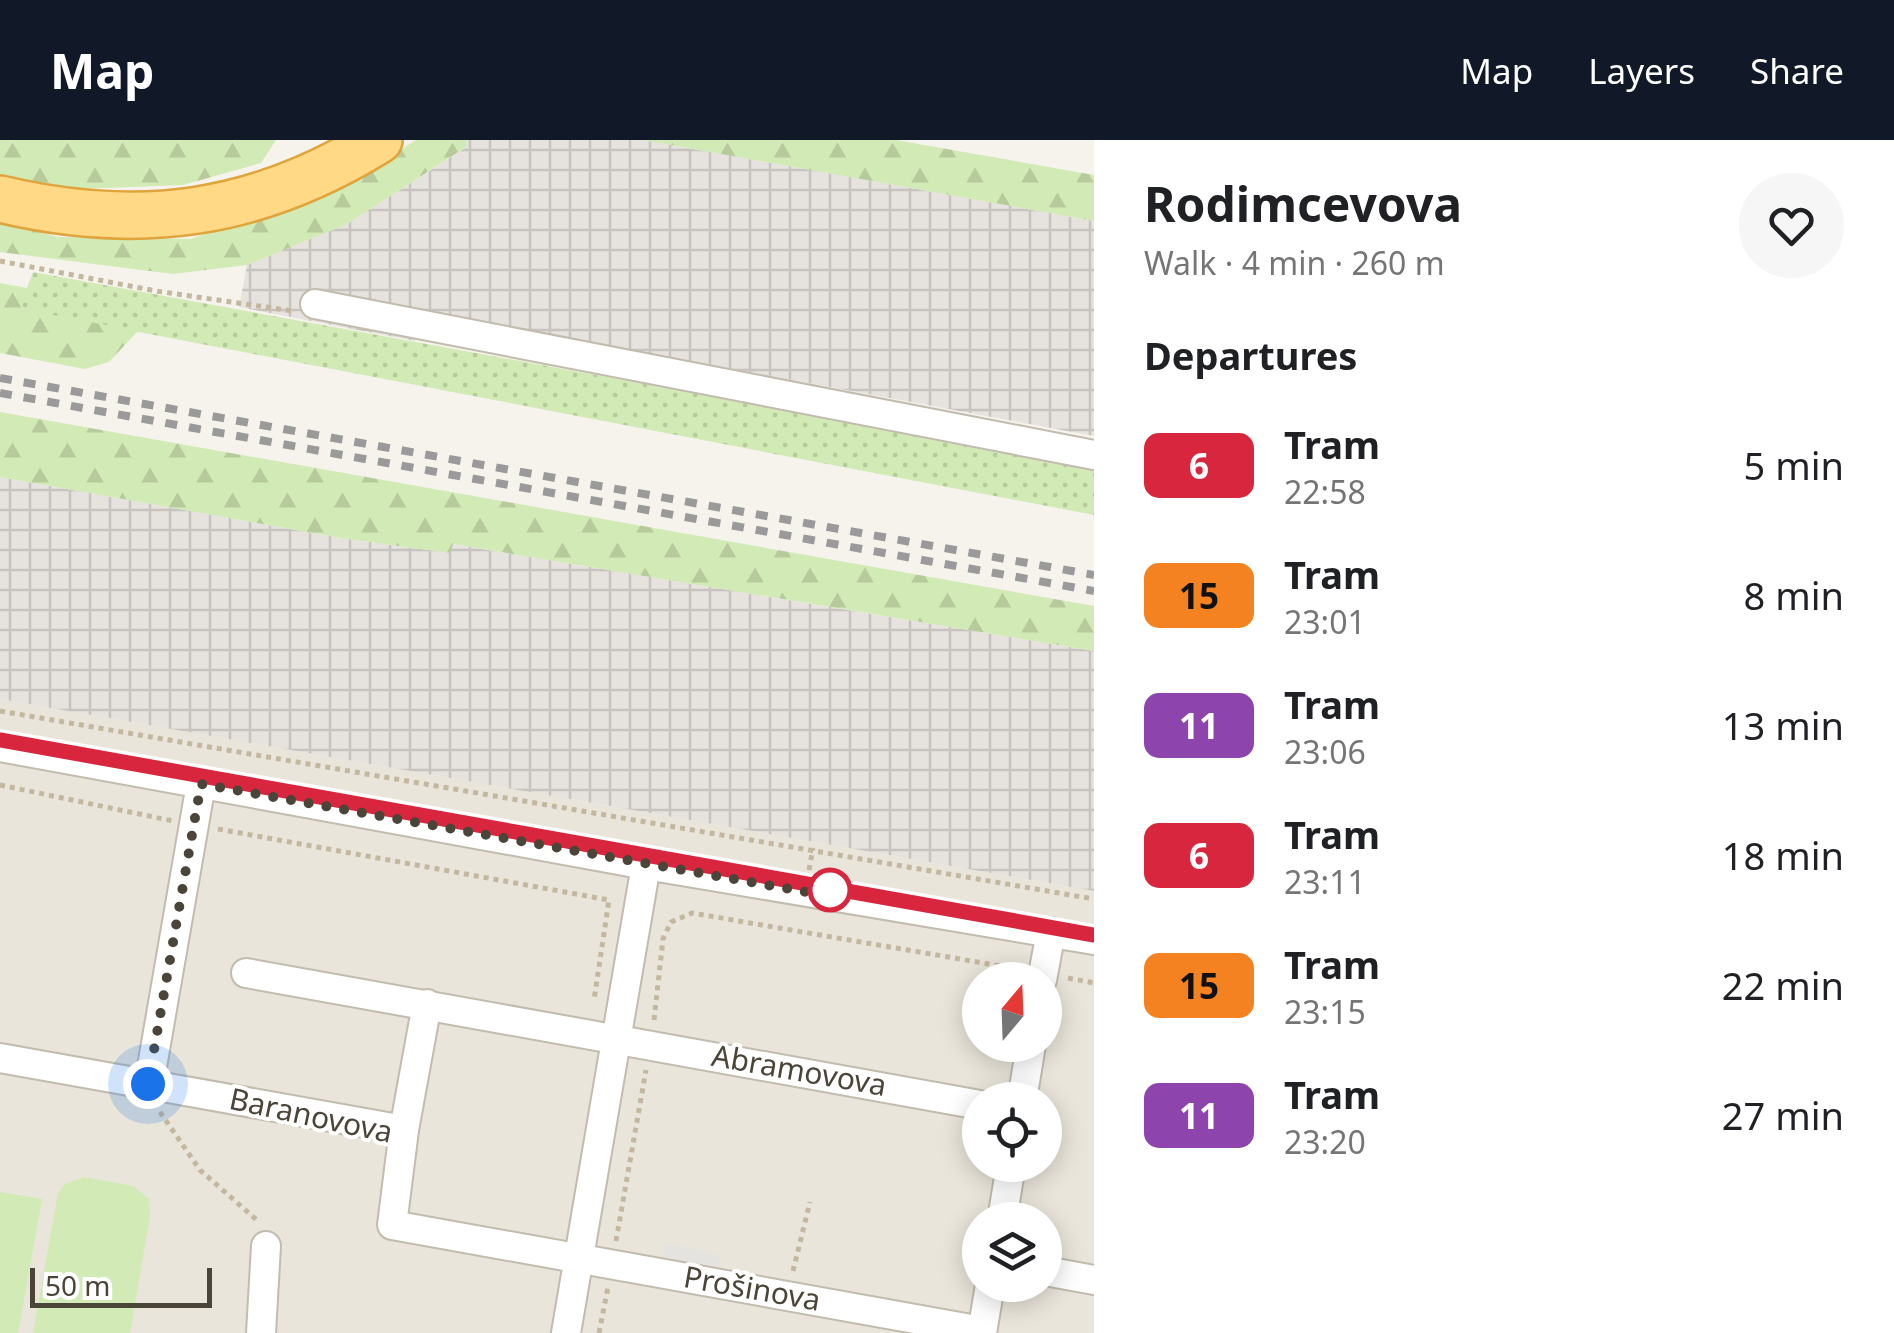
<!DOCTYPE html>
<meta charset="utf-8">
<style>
body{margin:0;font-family:"Noto Sans",sans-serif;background:#f6f6f6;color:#202124;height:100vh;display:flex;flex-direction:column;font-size:38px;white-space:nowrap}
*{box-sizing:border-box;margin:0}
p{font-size:32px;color:#757577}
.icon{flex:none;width:55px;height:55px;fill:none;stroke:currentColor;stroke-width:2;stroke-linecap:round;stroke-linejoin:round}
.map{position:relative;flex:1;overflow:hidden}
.details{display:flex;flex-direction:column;background:#fff;width:800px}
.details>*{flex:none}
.badge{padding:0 20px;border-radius:15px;font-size:35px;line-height:65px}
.needle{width:65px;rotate:19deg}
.fabs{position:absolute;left:962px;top:822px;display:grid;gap:20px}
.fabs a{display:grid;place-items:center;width:100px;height:100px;border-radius:50%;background:#fff;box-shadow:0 5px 25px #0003;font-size:50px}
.scale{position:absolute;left:30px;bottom:25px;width:182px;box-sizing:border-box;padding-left:10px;border:5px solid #4b4439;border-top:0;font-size:28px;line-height:35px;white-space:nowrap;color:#4b4439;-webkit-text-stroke:8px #fff;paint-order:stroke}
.you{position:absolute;width:50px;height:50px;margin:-25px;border:8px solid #fff;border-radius:50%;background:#1a73e8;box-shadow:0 0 0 15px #1a73e833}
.map>.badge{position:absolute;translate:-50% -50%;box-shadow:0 0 0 5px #fff}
h2{padding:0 50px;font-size:38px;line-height:90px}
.round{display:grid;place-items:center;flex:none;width:105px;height:105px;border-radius:52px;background:#f6f6f6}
.head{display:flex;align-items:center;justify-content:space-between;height:170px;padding:0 50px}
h1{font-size:48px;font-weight:700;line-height:75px}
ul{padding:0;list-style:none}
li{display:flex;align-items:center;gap:30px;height:130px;padding:0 50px}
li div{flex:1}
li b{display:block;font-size:38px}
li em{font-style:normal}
li .badge{min-width:110px;font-weight:700;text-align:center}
header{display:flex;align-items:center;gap:60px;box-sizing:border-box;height:140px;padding:0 50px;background:#111827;color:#fff}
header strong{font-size:48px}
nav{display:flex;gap:55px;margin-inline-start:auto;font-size:35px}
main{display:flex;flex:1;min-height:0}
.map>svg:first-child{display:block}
.residential{fill:#eae5da;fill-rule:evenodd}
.industrial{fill:url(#industrial-grid)}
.grass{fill:url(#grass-dots)}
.forest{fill:url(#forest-firs)}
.pitch{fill:#d2eab5}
.parking{fill:#e5e3e0}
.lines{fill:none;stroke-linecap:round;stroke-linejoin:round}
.minor-casing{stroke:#c2bbae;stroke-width:32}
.trunk-casing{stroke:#e0a43c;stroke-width:50}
.path{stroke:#c4b79f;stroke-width:5;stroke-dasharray:5 5;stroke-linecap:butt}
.minor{stroke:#fff;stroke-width:28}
.trunk{stroke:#ffd985;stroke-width:45}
.tram{stroke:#9a9a9a;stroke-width:2.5}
.rail{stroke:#9a9a9a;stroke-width:8;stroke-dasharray:12 12;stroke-linecap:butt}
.line-casing{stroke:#fff;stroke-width:22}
.line{stroke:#d7263d;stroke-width:15}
.walk{stroke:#4b4439;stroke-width:10;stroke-dasharray:0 18}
.stop-dot{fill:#fff;stroke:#d7263d;stroke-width:5}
.labels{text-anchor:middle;stroke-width:8;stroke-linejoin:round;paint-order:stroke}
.street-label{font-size:30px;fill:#4b4439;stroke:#fff}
</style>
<header>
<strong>Map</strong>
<nav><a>Map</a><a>Layers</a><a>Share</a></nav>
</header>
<main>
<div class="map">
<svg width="1094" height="1193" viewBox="0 0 1094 1193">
<defs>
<pattern id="industrial-grid" width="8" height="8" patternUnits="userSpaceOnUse" patternTransform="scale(2.5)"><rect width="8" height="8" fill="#e6e2dd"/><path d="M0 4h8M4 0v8" fill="none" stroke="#c7c3be"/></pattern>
<pattern id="grass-dots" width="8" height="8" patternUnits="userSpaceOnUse" patternTransform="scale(2.5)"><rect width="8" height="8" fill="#d2eab5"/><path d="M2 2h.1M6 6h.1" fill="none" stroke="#b6ca9c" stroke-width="1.8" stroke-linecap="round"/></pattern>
<pattern id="forest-firs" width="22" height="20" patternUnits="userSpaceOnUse" patternTransform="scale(2.5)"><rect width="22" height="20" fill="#d2eab5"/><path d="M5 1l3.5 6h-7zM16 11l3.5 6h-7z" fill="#b6ca9c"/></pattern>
</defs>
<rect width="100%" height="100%" fill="#f6f3ec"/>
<path class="residential" d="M0 559 1094 751V1193H0ZM980 840H1045V905H980ZM980 960H1045V1025H980ZM980 1080H1045V1145H980Z"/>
<g class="industrial">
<path d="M467 0H643L1094 81V296L421 171 415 201 239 167 247 125 347 84 465 8Z"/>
<path d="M0 337 341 398 450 413 452 404 1094 511V751L0 559Z"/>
</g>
<path class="grass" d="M33 132 1094 326V375L19 169Z"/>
<g class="forest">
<path d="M0 0H276L261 23 183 45 54 50 0 34Z"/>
<path d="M416 0H467L466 7 347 84 247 125 173 134 0 112V81L58 97 190 99 263 75 373 27Z"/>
<path d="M643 0H896L1094 35V81Z"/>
<path d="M0 143 27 148 20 169 138 191 109 222 85 229 0 213Z"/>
<path d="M0 272 1094 466V511L453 404 450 413 341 398 0 337Z"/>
</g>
<g class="pitch">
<path d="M84 1037 133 1046 149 1059 150 1076 130 1193H33L58 1053 65 1044Z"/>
<path d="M0 1052 42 1059 18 1193H0Z"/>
</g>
<path class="parking" d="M665 1102 720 1115 716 1142 661 1132Z"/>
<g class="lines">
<g class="minor-casing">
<g id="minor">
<path d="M315 164 1094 315"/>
<path d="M0 607 646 725 1094 800"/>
<path d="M246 833 980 965"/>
<path d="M1042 840 1051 792"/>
<path d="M0 918 404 990 392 1085 982 1191"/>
<path d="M149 944 201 644"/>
<path d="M1022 960 1031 905"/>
<path d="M404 990 427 864"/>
<path d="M1002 1080 1011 1025"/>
<path d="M1045 1131 1094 1140"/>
<path d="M261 1193 266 1106"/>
<path d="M566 1193 646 725"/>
<path d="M982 1193 990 1145"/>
</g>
</g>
<g class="trunk-casing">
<path id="trunk" d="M0 59C139 92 257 76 379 0"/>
</g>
<g class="path">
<path d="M0 121 156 151 293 171"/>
<path d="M0 571 1094 759"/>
<path d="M0 645 173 681"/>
<path d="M218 689 609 760 594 860"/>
<path d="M809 730 813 708"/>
<path d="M1068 838 1094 843"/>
<path d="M654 880 663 799 671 782 692 773 1018 829"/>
<path d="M160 972 200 1030 259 1082"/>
<path d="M616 1101 646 930"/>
<path d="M793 1131 810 1062"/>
<path d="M599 1193 608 1147"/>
</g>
<use href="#minor" class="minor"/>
<use href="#trunk" class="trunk"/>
<path class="tram" d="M0 600 1094 795"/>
<g class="rail">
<path d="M0 238 1094 435"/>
<path d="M0 253 1094 451"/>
</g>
</g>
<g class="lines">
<g class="line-casing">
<path id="line" d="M0 600 1094 795"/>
</g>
<use href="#line" class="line"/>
<path class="walk" d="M148 944 201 644 840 758 830 750"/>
</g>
<circle class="stop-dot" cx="830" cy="750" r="20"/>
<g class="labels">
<g class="street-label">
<text transform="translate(799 931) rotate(10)" y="10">Abramovova</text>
<text transform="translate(311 976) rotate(12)" y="10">Baranovova</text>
<text transform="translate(752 1149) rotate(10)" y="10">Prošinova</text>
</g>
</g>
</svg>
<div class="fabs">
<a><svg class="needle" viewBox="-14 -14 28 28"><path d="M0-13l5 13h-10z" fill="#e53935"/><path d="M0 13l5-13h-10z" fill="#757577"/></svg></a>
<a><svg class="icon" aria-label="locate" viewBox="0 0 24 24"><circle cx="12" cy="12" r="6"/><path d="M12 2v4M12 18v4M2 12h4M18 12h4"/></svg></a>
<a><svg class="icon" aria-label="layers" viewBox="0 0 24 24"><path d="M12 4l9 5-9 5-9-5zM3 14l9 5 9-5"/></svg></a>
</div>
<div class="scale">50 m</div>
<div class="you" style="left:148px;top:944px"></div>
</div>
<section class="details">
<div class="head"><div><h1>Rodimcevova</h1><p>Walk · 4 min · 260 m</p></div><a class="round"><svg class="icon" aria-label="heart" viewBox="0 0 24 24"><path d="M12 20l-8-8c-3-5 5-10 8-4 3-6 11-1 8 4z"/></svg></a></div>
<h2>Departures</h2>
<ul>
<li><span class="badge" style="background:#d7263d;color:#fff">6</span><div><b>Tram</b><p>22:58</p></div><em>5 min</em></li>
<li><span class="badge" style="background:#f58220;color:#111">15</span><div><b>Tram</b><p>23:01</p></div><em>8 min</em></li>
<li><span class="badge" style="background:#8e44ad;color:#fff">11</span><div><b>Tram</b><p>23:06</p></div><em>13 min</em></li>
<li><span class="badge" style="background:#d7263d;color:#fff">6</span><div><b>Tram</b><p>23:11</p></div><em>18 min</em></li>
<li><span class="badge" style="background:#f58220;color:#111">15</span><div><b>Tram</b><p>23:15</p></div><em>22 min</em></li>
<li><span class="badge" style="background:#8e44ad;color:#fff">11</span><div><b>Tram</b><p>23:20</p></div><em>27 min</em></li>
</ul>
</section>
</main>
